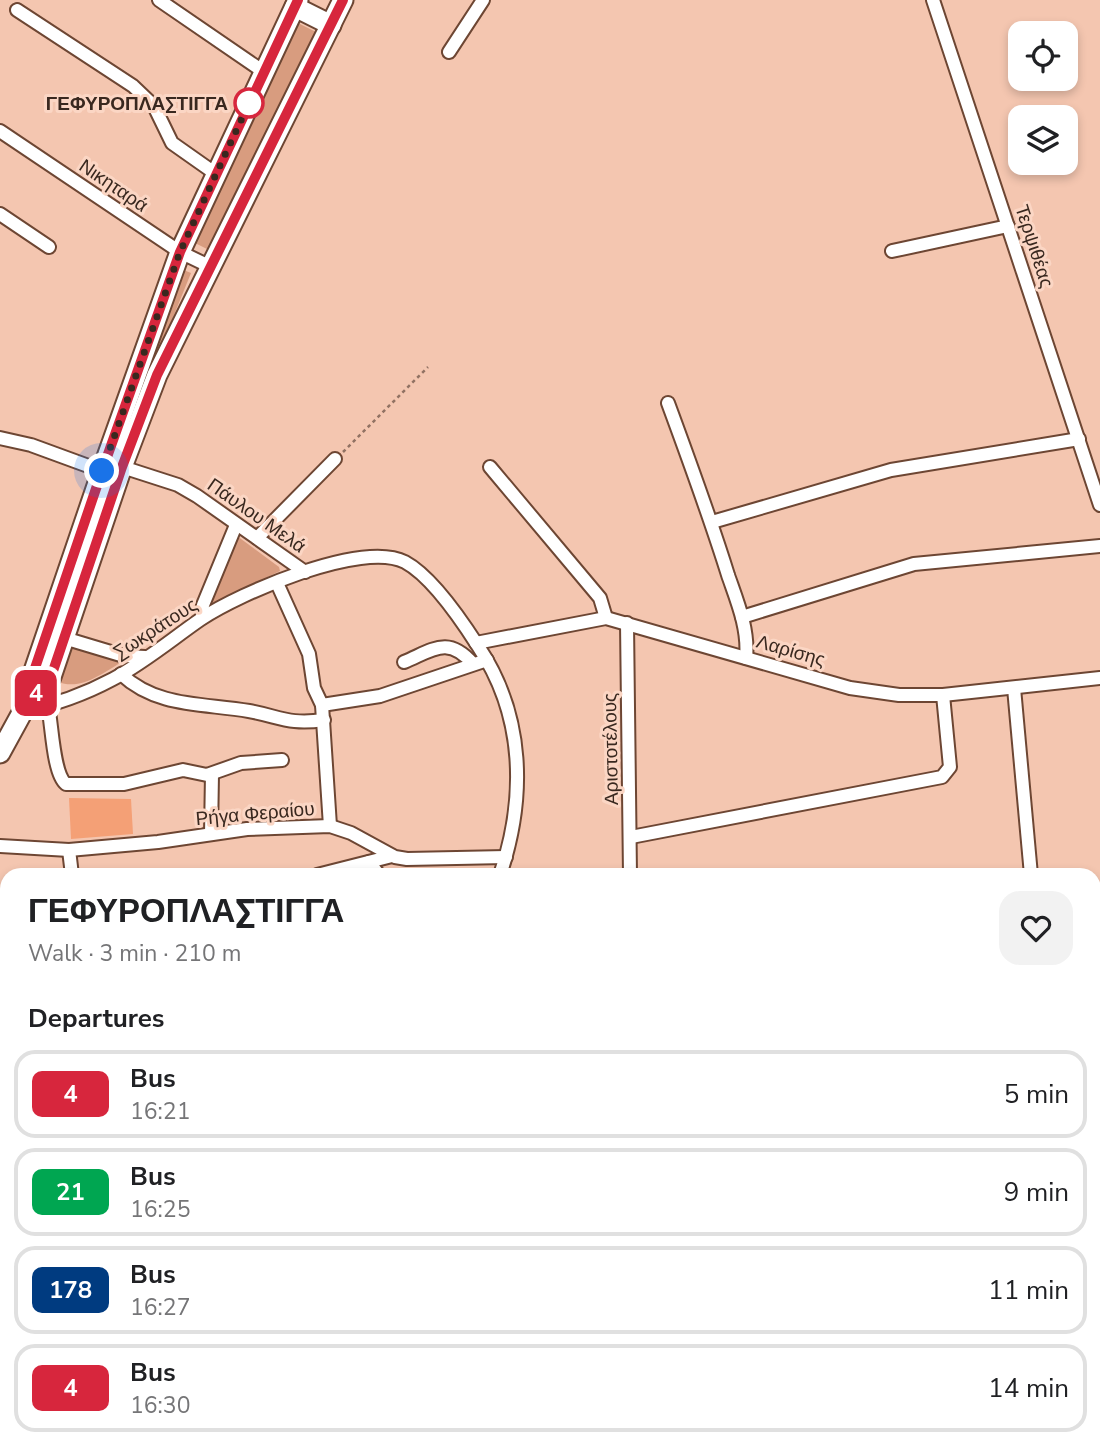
<!DOCTYPE html>
<meta charset="utf-8">
<style>
body{margin:0;font-family:"Nunito Sans",sans-serif;background:#f2f2f2;color:#202124;height:100vh;display:flex;flex-direction:column;font-size:26px;white-space:nowrap}
*{box-sizing:border-box;margin:0}
p{font-size:23px;color:#757577}
.icon{flex:none;width:38px;height:38px;fill:none;stroke:currentColor;stroke-width:2;stroke-linecap:round;stroke-linejoin:round}
.map{position:relative;flex:1;overflow:hidden}
.drawer{position:absolute;left:0px;top:868px;width:1101px;height:588px;display:flex;flex-direction:column;background:#fff;border-radius:21px 21px 0 0;box-shadow:0 4px 10px #0003}
.drawer>*{flex:none}
.badge{padding:0 14px;border-radius:10px;font-size:24px;line-height:46px}
.tools{position:absolute;left:1008px;top:21px;display:grid;gap:14px}
.tools a{display:grid;place-items:center;width:70px;height:70px;border-radius:14px;background:#fff;box-shadow:0 4px 10px #0003;font-size:35px}
.you{position:absolute;width:35px;height:35px;margin:-18px;border:5px solid #fff;border-radius:50%;background:#1a73e8;box-shadow:0 0 0 10px #1a73e833}
.map>.badge{position:absolute;translate:-50% -50%;box-shadow:0 0 0 4px #fff}
h2{padding:0 28px;font-size:26px;line-height:63px}
.round{display:grid;place-items:center;flex:none;width:74px;height:74px;border-radius:21px;background:#f2f2f2}
.overview{display:flex;align-items:center;justify-content:space-between;height:119px;padding:0 28px}
h1{font-size:33px;font-weight:800;line-height:52px}
ul{padding:0;list-style:none}
li{display:flex;align-items:center;gap:21px;height:88px;margin:0 14px 10px;padding:0 14px;border:4px solid #e0e0e0;border-radius:21px}
li div{flex:1}
li b{display:block;font-size:26px}
li em{font-style:normal}
li .badge{min-width:77px;font-weight:700;text-align:center}
.map>svg:first-child{display:block}
.green{fill:#d89c7f}
.building{fill:#f4a076}
.lines{fill:none;stroke-linecap:round;stroke-linejoin:round}
.street-casing{stroke:#6d4633;stroke-width:16}
.secondary-casing{stroke:#6d4633;stroke-width:23}
.path{stroke:#917263;stroke-width:2.5;stroke-dasharray:3.5 3.5;stroke-linecap:butt}
.street{stroke:#fff;stroke-width:12}
.secondary{stroke:#fff;stroke-width:19}
.line-casing{stroke:#fff;stroke-width:16}
.line{stroke:#d7263d;stroke-width:10}
.walk{stroke:#39281f;stroke-width:7;stroke-dasharray:0 12.6}
.stop-dot{fill:#fff;stroke:#d7263d;stroke-width:3.5}
.labels{text-anchor:middle;stroke-width:6;stroke-linejoin:round;paint-order:stroke}
.stop-label{font-size:19px;font-weight:bold;fill:#39281f;stroke:#fbd6c4;text-anchor:end}
.street-label{font-size:19px;fill:#39281f;stroke:#fbd6c4}
</style>
<div class="map">
<svg width="1100" height="1456" viewBox="0 0 1100 1456">
<rect width="100%" height="100%" fill="#f4c6b0"/>
<g class="green">
<path d="M298 23 316 32 209 250 195 243Z"/>
<path d="M181 269 191 273 116 458Z"/>
<path d="M237 536 279 567 280 571 211 604 209 601Z"/>
<path d="M70 645 125 660C104 672 82 691 58 682Z"/>
</g>
<path class="building" d="M69 798 131 799 133 834 71 839Z"/>
<g class="lines">
<g class="street-casing">
<g id="street">
<path d="M159 0 264 72"/>
<path d="M933 0 1100 505"/>
<path d="M17 10 133 86 154 106 172 143 216 174"/>
<path d="M449 52 483 0"/>
<path d="M0 131 180 252 209 266"/>
<path d="M0 214 49 247"/>
<path d="M892 251 1008 226"/>
<path d="M668 403C689 460 710 517 728 575 737 601 749 629 746 658"/>
<path d="M0 438 31 445 102 471"/>
<path d="M116 465 178 485 197 496 305 572"/>
<path d="M490 467 600 598 606 618"/>
<path d="M712 522 891 470 1079 439"/>
<path d="M257 538 335 459"/>
<path d="M277 583 309 654 314 688 322 705 330 826"/>
<path d="M742 617 914 564 1100 546"/>
<path d="M202 618 203 605 236 525"/>
<path d="M627 623 630 875"/>
<path d="M64 638 124 656 145 657"/>
<path d="M476 643 606 618 850 688 899 695H943L1100 678"/>
<path d="M404 662C433 650 448 635 473 664"/>
<path d="M121 674C157 708 204 703 249 711 281 717 289 725 324 720"/>
<path d="M1014 688 1031 875"/>
<path d="M322 705 380 696 487 660"/>
<path d="M48 706C52 724 53 774 66 784H124L183 770 207 775 241 763 282 760"/>
<path d="M24 711C54 705 85 694 113 679 145 662 172 639 201 619 240 593 362 540 405 562 431 576 462 621 478 646 525 716 526 798 500 875"/>
<path d="M211 834 212 774"/>
<path d="M631 837 942 777 950 767 943 695"/>
<path d="M0 846 69 850 158 842 247 829 330 826 351 833 395 857 407 859 506 857"/>
<path d="M69 850 72 875"/>
<path d="M369 862 379 875"/>
<path d="M317 875 392 856"/>
<path d="M1094 1192 1100 1183"/>
<path d="M1094 1287 1100 1289"/>
<path d="M728 1449 735 1456"/>
<path d="M832 1449 840 1456"/>
<path d="M857 1456 864 1449"/>
</g>
</g>
<g class="secondary-casing">
<g id="secondary">
<path d="M295 7 331 25"/>
<path d="M29 700 33 674 102 471 180 252 298 0"/>
<path d="M0 753 29 700 51 677 122 467 157 375 343 0"/>
<path d="M0 1124 7 1131"/>
<path d="M308 1449 312 1456"/>
</g>
</g>
<path class="path" d="M343 452 428 367"/>
<use href="#street" class="street"/>
<use href="#secondary" class="secondary"/>
</g>
<g class="lines">
<g class="line-casing">
<path id="line" d="M298 0 180 252 102 471 33 674 29 700 51 677 122 467 157 375 343 0"/>
</g>
<use href="#line" class="line"/>
<path class="walk" d="M102 471 180 252 249 103"/>
</g>
<circle class="stop-dot" cx="249" cy="103" r="14"/>
<g class="labels">
<g class="stop-label">
<text x="228" y="110">ΓΕΦΥΡΟΠΛΑΣΤΙΓΓΑ</text>
</g>
<g class="street-label">
<text transform="translate(114 185) rotate(34)" y="7">Νικηταρά</text>
<text transform="translate(1035 246) rotate(72)" y="7">Τερψιθέας</text>
<text transform="translate(257 515) rotate(35)" y="7">Πάυλου Μελά</text>
<text transform="translate(155 628) rotate(-33)" y="7">Σωκράτους</text>
<text transform="translate(791 650) rotate(16)" y="7">Λαρίσης</text>
<text transform="translate(610 749) rotate(-91)" y="7">Αριστοτέλους</text>
<text transform="translate(255 813) rotate(-5)" y="7">Ρήγα Φεραίου</text>
</g>
</g>
</svg>
<div class="tools">
<a><svg class="icon" aria-label="locate" viewBox="0 0 24 24"><circle cx="12" cy="12" r="6"/><path d="M12 2v4M12 18v4M2 12h4M18 12h4"/></svg></a>
<a><svg class="icon" aria-label="layers" viewBox="0 0 24 24"><path d="M12 4l9 5-9 5-9-5zM3 14l9 5 9-5"/></svg></a>
</div>
<div class="you" style="left:102px;top:471px"></div>
<b class="badge" style="left:36px;top:693px;background:#d7263d;color:#fff">4</b>
<section class="drawer">
<div class="overview"><div><h1>ΓΕΦΥΡΟΠΛΑΣΤΙΓΓΑ</h1><p>Walk · 3 min · 210 m</p></div><a class="round"><svg class="icon" aria-label="heart" viewBox="0 0 24 24"><path d="M12 20l-8-8c-3-5 5-10 8-4 3-6 11-1 8 4z"/></svg></a></div>
<h2>Departures</h2>
<ul>
<li><span class="badge" style="background:#d7263d;color:#fff">4</span><div><b>Bus</b><p>16:21</p></div><em>5 min</em></li>
<li><span class="badge" style="background:#00a651;color:#fff">21</span><div><b>Bus</b><p>16:25</p></div><em>9 min</em></li>
<li><span class="badge" style="background:#003b80;color:#fff">178</span><div><b>Bus</b><p>16:27</p></div><em>11 min</em></li>
<li><span class="badge" style="background:#d7263d;color:#fff">4</span><div><b>Bus</b><p>16:30</p></div><em>14 min</em></li>
</ul>
</section>
</div>
